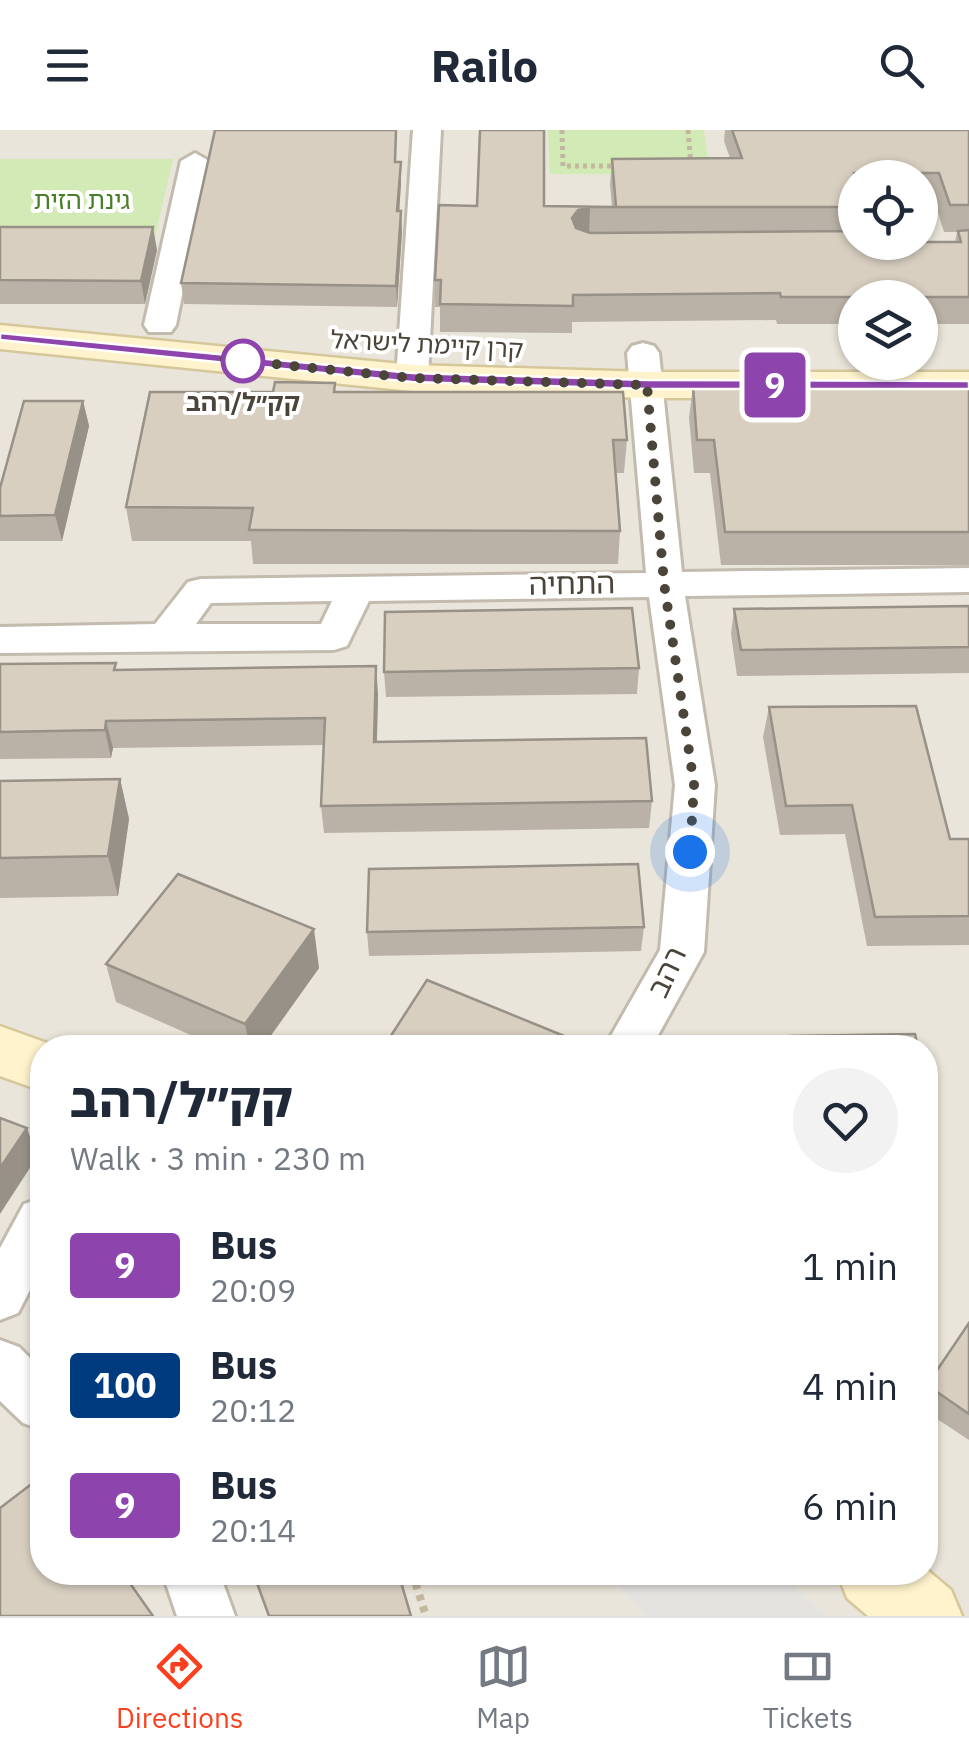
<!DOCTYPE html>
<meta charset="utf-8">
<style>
body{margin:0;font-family:"IBM Plex Sans","Noto Sans Hebrew",sans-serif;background:#f2f2f3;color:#1f2937;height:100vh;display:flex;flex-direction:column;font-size:38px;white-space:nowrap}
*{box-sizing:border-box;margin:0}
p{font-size:32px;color:#747a83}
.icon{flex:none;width:55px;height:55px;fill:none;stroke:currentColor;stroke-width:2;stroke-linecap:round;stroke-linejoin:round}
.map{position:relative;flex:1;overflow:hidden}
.panel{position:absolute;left:30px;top:905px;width:908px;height:550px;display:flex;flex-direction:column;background:#fff;border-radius:40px;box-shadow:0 2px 8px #0004}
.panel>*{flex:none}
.badge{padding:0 20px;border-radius:8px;font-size:35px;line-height:65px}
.buttons{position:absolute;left:838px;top:30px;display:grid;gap:20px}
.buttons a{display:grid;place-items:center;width:100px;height:100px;border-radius:50%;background:#fff;box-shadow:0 2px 8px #0004;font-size:50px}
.you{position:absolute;width:50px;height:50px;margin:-25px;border:8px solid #fff;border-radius:50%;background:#1a73e8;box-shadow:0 0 0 15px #1a73e833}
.map>.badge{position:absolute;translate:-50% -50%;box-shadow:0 0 0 5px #fff}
.round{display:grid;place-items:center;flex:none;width:105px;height:105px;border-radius:52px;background:#f2f2f3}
.headline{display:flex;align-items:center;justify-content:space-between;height:170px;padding:0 40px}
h1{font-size:48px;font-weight:800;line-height:75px}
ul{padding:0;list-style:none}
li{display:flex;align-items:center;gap:30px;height:120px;padding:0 40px}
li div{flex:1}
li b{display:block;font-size:38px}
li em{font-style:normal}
li .badge{min-width:110px;font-weight:700;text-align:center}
header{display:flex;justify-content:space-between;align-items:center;height:130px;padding:0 40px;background:#fff;font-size:45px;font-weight:800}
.tabs{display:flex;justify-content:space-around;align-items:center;height:140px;border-top:2px solid #e0e1e3;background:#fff;font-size:28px;color:#747a83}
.tabs a{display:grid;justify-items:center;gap:5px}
.tabs .active{color:#fc3f1d}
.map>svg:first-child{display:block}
.residential{fill:#eae5da;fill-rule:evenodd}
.green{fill:#d2eab5}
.parking{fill:#e5e3e0}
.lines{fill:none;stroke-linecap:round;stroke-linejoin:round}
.street-casing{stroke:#c2bbae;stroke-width:6}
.secondary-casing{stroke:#d6c79b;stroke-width:5}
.path-far1{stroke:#c4b79f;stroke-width:5;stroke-dasharray:4 4;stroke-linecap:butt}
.path{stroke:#c4b79f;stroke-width:8;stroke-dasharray:6 6;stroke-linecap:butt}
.street{fill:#fff;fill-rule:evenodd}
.secondary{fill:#fff3cd;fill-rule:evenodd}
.wall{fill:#bab2a6;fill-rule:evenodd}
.shaded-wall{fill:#979187}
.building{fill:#d8cfc1;stroke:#979187;stroke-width:2.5}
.line{fill:#8e44ad;stroke:#fff;stroke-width:2.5}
.walk{stroke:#4b4439;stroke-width:10;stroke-dasharray:0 18}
.stop-dot{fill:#fff;stroke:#8e44ad;stroke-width:5}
.labels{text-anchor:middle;stroke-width:8;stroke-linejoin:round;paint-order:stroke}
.far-park-label{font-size:25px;fill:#4a7f2a;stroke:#fff}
.far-street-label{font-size:25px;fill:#4b4439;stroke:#fff}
.far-stop-label{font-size:25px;font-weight:bold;fill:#4b4439;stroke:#fff}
.street-label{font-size:30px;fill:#4b4439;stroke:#fff}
</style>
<header><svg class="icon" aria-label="menu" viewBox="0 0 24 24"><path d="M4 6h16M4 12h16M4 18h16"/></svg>Railo<svg class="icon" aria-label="search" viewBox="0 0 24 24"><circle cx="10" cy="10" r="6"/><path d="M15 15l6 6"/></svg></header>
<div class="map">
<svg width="969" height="1486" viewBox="0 0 969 1486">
<rect width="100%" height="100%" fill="#f6f3ec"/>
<path class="residential" d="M0 0H969V1486H0ZM855 48H920V112H855ZM855 168H920V232H855ZM42 918H925V1442H42Z"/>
<g class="green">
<path d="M548 0H704L710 45 550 44Z"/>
<path d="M0 29H173L154 111H0Z"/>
</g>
<path class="parking" d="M603 1443H780L827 1486H648Z"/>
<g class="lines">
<g class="street-casing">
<g id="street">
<path d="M413 0H441L428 248 423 255H401L396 248Z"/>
<path d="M195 23 209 31 176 195 171 202H149L144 195 181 31Z"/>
<path d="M643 213 654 216 659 223 682 442 969 438V462L685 466 715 655 704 822 651 918H604L660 820 675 655 649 467 369 471 347 516 334 520 0 523V497L155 494 188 452 201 449 646 443 627 223 632 216ZM332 471 321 494H196L211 473Z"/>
<path d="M42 1068V1137L18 1183 0 1190V1118L24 1074Z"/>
<path d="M0 1210 19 1217 42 1240V1300L23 1293 0 1271Z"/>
<path d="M162 1442H219L235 1486H177Z"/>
</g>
</g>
<g class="secondary-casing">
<g id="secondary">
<path d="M0 195 412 235 647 242H969V268H647L412 261 0 219Z"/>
<path d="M0 896 61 918H42V961L0 946Z"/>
<path d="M925 1438 951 1460 962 1486H868L847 1468 837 1442H925Z"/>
</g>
</g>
<g class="path-far1">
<path d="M562 0 563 36H616"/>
<path d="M688 0 691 35"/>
</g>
<path class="path" d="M412 1442 426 1486"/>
<use href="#street" class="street"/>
<use href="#secondary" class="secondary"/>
</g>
<g class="wall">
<path d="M725 0H969V194H920V168H855V194H777L776 190 572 192V203L440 202V177H435V150L544 76 612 77 610 55 612 29 730 28 724 11ZM855 48H920V70H934L944 102H957L955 112H855Z"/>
<path d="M396 32 401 53 399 81 402 102 397 177 184 174 181 153Z"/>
<path d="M0 97 157 120 145 174H0Z"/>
<path d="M693 256 969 257V435H721L710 343H694L689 288Z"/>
<path d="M336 262 627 310 624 343H616L620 401 618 434H253L251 411H132L126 377Z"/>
<path d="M83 271 89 296 62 411H0V358Z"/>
<path d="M969 476V543L737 546 731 504 734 479Z"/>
<path d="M0 534 117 540 378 564 377 612 652 671 649 698 324 703 321 676 323 615 113 618 111 628 0 629Z"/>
<path d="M639 538 637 564 386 567 384 542Z"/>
<path d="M769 577 950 709H969V815L867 816 845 704 780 705 763 607Z"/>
<path d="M120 649 129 689 118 766 0 768V651Z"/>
<path d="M644 797 641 821 369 826 367 802Z"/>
<path d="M106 834 319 838 262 918H220L116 872Z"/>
<path d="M969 1193V1310L925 1281V1259L927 1255Z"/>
</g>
<g class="shaded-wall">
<path d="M401 32V53L398 102 397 81Z"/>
<path d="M590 77 589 104 577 107 572 88 578 80Z"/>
<path d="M401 81 402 102 397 177 396 156Z"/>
<path d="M153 97 157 120 145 174 141 151Z"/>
<path d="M83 271 89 296 62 411 55 385Z"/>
<path d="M376 536 378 564 376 639 374 612Z"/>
<path d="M106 591 113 618 111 628 105 600Z"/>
<path d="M120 649 129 689 118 766 108 726Z"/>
<path d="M314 799 319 838 262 918H250L245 894Z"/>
<path d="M27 998 37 1027 0 1084V1038Z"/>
</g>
<g class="building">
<path d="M215 0H396L395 32H401L397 81H401L396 156 181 153Z"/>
<path d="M480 0H544V76L616 77 612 29 742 28 732 0H969V75H950L939 43H854L855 77H590L578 80 572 88 576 98 590 103 855 101V112H961L958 101 969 100V167H781L780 163 573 165V176L440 174 441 150H435L439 75 477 76Z"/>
<path d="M0 97H153L141 151 0 150Z"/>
<path d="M275 252 335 253 334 262H623L627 310H613L620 401 249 400 253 378 126 377 150 262H273Z"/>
<path d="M693 256 969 257V402H725L714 310H697Z"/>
<path d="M24 271H83L55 385 0 386V358Z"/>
<path d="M969 476V517L741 520 734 479Z"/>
<path d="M632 478 639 538 384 542 385 482Z"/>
<path d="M116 533 114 540 376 536 374 612 646 608 652 671 321 676 325 588 106 591 105 600 0 602V534Z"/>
<path d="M916 576 950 709H969V786L875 787 852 675 786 676 769 577Z"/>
<path d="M120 649 108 726 0 728V651Z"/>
<path d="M638 734 644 797 367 802 369 739Z"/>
<path d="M178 744 314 799 245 894 106 834Z"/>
<path d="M427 850 569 908 564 918H383Z"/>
<path d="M915 904 918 918H792L790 906Z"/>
<path d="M0 988 27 998 0 1038Z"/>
<path d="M969 1193V1284L927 1255Z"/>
<path d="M42 1346V1442H122L153 1486H0V1378Z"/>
<path d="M253 1442H398L411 1486H269Z"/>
</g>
<path class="line" d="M0 203 412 243 647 250 969 251V259H647L412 252 0 210Z"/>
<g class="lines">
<path class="walk" d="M243 231 224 229 412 248 647 255 664 453 694 655 690 722"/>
</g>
<circle class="stop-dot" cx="243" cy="231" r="20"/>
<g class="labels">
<g class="far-park-label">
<text x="82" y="79">גינת הזית</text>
</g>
<g class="far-street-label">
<text transform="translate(427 214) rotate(3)" y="9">קרן קיימת לישראל</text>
</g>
<g class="far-stop-label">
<text x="243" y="281">קק״ל/רהב</text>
</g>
<g class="street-label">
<text transform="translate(572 454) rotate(-1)" y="10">התחיה</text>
<text transform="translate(667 842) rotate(-65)" y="10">רהב</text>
</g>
</g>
</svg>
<div class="buttons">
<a><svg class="icon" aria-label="locate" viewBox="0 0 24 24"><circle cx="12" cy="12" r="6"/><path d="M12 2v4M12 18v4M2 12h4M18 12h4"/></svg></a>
<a><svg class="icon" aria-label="layers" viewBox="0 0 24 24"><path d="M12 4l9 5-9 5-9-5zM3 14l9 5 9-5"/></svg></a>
</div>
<div class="you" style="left:690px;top:722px"></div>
<b class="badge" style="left:775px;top:255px;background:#8e44ad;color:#fff">9</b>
<section class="panel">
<div class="headline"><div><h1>קק״ל/רהב</h1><p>Walk · 3 min · 230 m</p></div><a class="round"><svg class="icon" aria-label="heart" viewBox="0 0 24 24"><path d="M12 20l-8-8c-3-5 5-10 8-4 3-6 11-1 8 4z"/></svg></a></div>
<ul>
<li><span class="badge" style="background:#8e44ad;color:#fff">9</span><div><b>Bus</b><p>20:09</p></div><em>1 min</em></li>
<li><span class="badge" style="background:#003b80;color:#fff">100</span><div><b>Bus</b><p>20:12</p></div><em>4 min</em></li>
<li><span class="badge" style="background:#8e44ad;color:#fff">9</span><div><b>Bus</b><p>20:14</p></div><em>6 min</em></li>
</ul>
</section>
</div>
<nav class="tabs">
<a class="active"><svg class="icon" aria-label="directions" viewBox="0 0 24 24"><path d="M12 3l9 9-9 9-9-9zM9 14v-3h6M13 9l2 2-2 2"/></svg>Directions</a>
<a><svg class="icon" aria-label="map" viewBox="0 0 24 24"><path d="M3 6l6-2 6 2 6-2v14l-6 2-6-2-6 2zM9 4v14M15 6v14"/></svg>Map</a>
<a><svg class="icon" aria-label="tickets" viewBox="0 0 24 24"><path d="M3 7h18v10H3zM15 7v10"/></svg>Tickets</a>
</nav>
